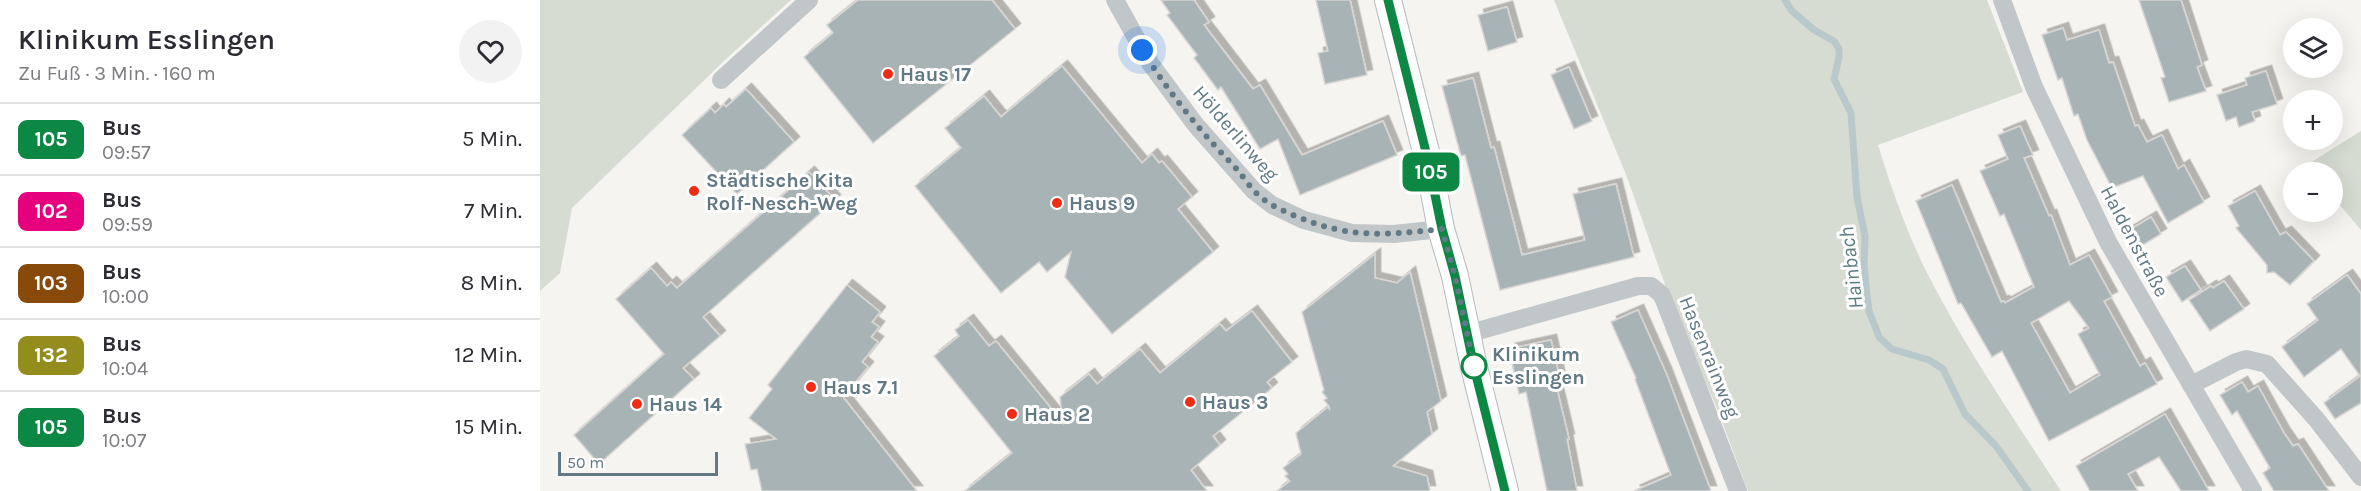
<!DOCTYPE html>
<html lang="de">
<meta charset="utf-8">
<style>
body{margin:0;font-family:Karla,sans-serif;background:#f2f2f3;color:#2b2b33;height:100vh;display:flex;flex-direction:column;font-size:22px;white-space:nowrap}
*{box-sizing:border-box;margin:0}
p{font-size:20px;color:#7c7c81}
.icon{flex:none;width:33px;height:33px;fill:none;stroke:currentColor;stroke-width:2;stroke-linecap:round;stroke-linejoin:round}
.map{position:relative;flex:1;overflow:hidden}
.side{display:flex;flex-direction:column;background:#fff;width:540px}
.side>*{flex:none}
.badge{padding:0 12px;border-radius:9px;font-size:21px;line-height:39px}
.fabs{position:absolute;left:1743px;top:18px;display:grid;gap:12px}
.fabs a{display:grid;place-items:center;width:60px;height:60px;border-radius:50%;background:#fff;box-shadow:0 6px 24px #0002;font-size:30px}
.scale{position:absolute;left:18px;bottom:15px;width:160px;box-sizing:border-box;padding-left:6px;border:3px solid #617984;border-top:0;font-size:16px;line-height:21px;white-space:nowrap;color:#617984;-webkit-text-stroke:4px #fff;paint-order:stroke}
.you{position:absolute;width:30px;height:30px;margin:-15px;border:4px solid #fff;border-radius:50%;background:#1a73e8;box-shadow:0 0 0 9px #1a73e833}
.map>.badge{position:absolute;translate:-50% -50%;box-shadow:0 0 0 3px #fff}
.round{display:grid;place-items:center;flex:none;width:63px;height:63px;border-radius:32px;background:#f2f2f3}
.head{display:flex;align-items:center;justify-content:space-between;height:102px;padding:0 18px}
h1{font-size:28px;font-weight:600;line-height:45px}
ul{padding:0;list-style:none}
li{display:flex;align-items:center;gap:18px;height:72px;padding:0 18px;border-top:2px solid #e1e1e2}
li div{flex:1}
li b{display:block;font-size:22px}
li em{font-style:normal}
li .badge{min-width:66px;font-weight:700;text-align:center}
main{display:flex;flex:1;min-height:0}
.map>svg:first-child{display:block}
.green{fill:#d6dcd1}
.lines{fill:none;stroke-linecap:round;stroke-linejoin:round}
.stream{stroke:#b8c8cb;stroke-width:7}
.building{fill:#a8b3b6;stroke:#d6d5d3;stroke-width:1.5;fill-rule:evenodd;filter:url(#shadow)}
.secondary-casing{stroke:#b3babd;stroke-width:28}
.street{stroke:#c1c6c9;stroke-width:18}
.secondary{stroke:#fff;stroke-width:26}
.line-casing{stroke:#fff;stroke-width:14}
.line{stroke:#0c8844;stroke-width:9}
.walk{stroke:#617984;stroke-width:6;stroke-dasharray:0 10.8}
.poi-dot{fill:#f02c14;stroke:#fff;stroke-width:2}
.stop-dot{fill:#fff;stroke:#0c8844;stroke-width:3}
.labels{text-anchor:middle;stroke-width:6;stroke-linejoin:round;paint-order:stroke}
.poi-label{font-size:20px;font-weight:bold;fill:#617984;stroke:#fff;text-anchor:start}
.street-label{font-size:20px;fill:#617984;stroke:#fff}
.stop-label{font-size:20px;font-weight:bold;fill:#617984;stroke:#fff;text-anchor:start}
.water-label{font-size:21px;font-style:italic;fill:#5c7c81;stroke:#fff}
</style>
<main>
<section class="side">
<div class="head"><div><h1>Klinikum Esslingen</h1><p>Zu Fuß · 3 Min. · 160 m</p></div><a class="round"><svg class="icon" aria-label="heart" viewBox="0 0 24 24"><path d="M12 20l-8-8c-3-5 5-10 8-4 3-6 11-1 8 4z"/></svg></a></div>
<ul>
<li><span class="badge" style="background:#0c8844;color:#fff">105</span><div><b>Bus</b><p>09:57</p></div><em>5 Min.</em></li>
<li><span class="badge" style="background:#e6007e;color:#fff">102</span><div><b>Bus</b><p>09:59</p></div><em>7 Min.</em></li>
<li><span class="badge" style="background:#874a0a;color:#fff">103</span><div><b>Bus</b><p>10:00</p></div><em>8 Min.</em></li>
<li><span class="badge" style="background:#928d1d;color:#fff">132</span><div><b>Bus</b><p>10:04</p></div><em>12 Min.</em></li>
<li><span class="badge" style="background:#0c8844;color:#fff">105</span><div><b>Bus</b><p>10:07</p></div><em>15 Min.</em></li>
</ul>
</section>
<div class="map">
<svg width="1821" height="491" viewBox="0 0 1821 491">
<defs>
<filter id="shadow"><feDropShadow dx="5.5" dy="-5.5" stdDeviation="0" flood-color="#0004"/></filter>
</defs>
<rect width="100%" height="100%" fill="#f5f4f0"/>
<g class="green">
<path d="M0 0H251L185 60 32 208 20 273 0 291Z"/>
<path d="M1014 0H1447L1483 92 1338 145C1351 187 1366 230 1385 269 1424 346 1474 419 1521 491H1208L1178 411 1129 296 1087 177Z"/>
<path d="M1821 131V230L1793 197 1792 172H1771L1765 166Z"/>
</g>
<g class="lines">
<path class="stream" d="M1245 0 1252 11 1274 30 1294 41 1299 49V57L1294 79 1311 113 1317 197 1325 236 1324 264 1327 296 1329 311 1339 337 1352 349 1389 360 1403 369 1425 414 1456 446 1488 491"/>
</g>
<g class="building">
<path d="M318 0H452L475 29 333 143 264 57 293 33 287 25Z"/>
<path d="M621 0H654L669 22 664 25 713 89 720 85 762 155 843 121 857 155 760 195 738 139 720 149 681 87 678 90 654 58 657 55 627 15 630 13Z"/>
<path d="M776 0H810L827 75 785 84 778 53 788 51Z"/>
<path d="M1599 0H1641L1662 65 1657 67 1666 91 1629 102 1621 78 1625 77Z"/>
<path d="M967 7 977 42 948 51 938 15Z"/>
<path d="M1523 28 1527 40 1559 30 1569 63 1573 62 1595 126 1598 125 1607 142 1622 135 1638 169 1644 165 1664 202 1628 223 1603 176 1572 188 1547 140 1538 114 1534 116 1522 78 1518 80 1502 35Z"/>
<path d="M522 66 602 163 612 154 619 163 622 161 652 197 638 209 673 252 572 334 525 277 531 252 507 272 499 262 461 293 375 186 421 148 405 128 444 96 461 117Z"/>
<path d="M1029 67 1052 121 1034 129 1011 75Z"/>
<path d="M1726 71 1737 104 1712 112 1715 121 1699 127 1696 117 1686 121 1677 95 1707 85 1705 78Z"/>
<path d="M933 78 951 148 954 147 982 255 1045 240 1033 194 1076 184 1094 257 960 290 925 155 921 156 902 86Z"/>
<path d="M206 89 254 142 197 194 142 135 171 108 175 113 184 104 186 107Z"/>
<path d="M1480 126 1493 155 1484 158 1509 216 1511 215 1530 265 1549 255 1572 297 1564 301 1600 366 1605 363 1617 384 1509 441 1462 351 1452 357 1421 303 1418 304 1376 201 1412 185 1461 302 1464 301 1465 303 1494 287 1464 214 1460 216 1440 171 1468 159 1458 135ZM1529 301 1549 328 1538 334 1560 375 1530 393 1491 323Z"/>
<path d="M269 172 295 200 163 317 180 336 143 368 154 379 59 464 34 435 124 354 76 299 111 268 127 286 131 282 137 288Z"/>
<path d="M1715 191 1740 235 1746 232 1774 261 1750 285 1734 272 1727 273V265L1696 228 1699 226 1688 206Z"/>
<path d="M1611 217 1621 234 1596 249 1586 232Z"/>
<path d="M835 254V278L857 283 870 272 901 401 887 412 892 434 853 466 887 476 890 491H737L750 481 745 476 748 474 743 468 761 454 756 433 788 407 790 410 789 406 784 400 787 398 782 392 784 390 762 312Z"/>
<path d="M1645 266 1661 290 1642 302 1626 277Z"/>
<path d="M1807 275 1821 294V403L1795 419 1784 403 1820 376 1801 349 1764 377 1742 347 1778 320 1767 304Z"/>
<path d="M1684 281 1704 309 1670 331 1649 300 1671 286 1673 288Z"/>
<path d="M307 285 340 312 332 322 339 327 331 337 338 342 322 362 328 367 303 397 377 491H222L217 469 211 470 205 444 236 439 209 418 232 389 228 385Z"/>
<path d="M1098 310 1126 373 1171 491H1094L1131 475 1095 379 1096 378 1071 322Z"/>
<path d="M712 311 752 362 727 382 732 388 673 436 680 445 651 470 667 491H425L472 453 394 356 419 336 415 330 428 320 449 346 456 341 523 423 520 397 549 374 557 384 600 349 620 373 680 324 686 331Z"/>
<path d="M1011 340 1021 384 1016 385 1029 439H1027L1037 491H1007L986 392 979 394 969 349Z"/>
<path d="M1702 382 1708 392 1718 386 1744 433 1753 446 1758 444 1789 491H1734L1723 473 1730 468 1697 411 1692 415 1680 395Z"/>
<path d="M1625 414 1669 491H1641L1619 457 1588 474 1598 491H1550L1536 466Z"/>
</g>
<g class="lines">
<g class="secondary-casing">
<path id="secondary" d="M848 0 887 156 901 229 915 276 934 367 965 491"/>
</g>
<g class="street">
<path d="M575 0 610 63 655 124 714 191 732 205 764 220 812 233 854 234 901 229"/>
<path d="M1462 0 1494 87 1568 242 1713 491"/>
<path d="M181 80 269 0"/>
<path d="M927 334 1098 286H1111L1121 294 1124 300 1198 491"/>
<path d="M1651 385 1696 362 1706 359 1727 364 1777 420 1821 477"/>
</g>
<use href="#secondary" class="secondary"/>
</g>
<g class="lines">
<g class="line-casing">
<path id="line" d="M848 0 887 156 902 229 915 276 934 367 965 491"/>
</g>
<use href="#line" class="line"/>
<path class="walk" d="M602 50C628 91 658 129 692 164 703 175 710 189 722 198 733 207 746 212 758 217 811 239 847 235 902 229L915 276 934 366"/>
</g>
<g class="poi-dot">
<circle cx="348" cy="74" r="6"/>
<circle cx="154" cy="191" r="6"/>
<circle cx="517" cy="203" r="6"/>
<circle cx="271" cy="387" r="6"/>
<circle cx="650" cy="402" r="6"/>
<circle cx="97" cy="404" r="6"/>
<circle cx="472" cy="414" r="6"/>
</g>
<circle class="stop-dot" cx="934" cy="366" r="12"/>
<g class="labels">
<g class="poi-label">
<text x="360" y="81">Haus 17</text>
<text x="166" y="187">Städtische Kita<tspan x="166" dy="23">Rolf-Nesch-Weg</tspan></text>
<text x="529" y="210">Haus 9</text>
<text x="283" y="394">Haus 7.1</text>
<text x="662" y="409">Haus 3</text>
<text x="109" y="411">Haus 14</text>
<text x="484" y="421">Haus 2</text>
</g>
<g class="street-label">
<text transform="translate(696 133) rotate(49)" y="7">Hölderlinweg</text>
<text transform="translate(1595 241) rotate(62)" y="7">Haldenstraße</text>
<text transform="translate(1170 357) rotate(68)" y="7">Hasenrainweg</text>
</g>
<g class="stop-label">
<text x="952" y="361">Klinikum<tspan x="952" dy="23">Esslingen</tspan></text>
</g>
<g class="water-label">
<text transform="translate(1311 268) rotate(-97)" y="7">Hainbach</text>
</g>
</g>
</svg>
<div class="fabs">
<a><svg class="icon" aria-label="layers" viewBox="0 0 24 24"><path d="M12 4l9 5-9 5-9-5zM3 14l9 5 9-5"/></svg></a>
<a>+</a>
<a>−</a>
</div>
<div class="scale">50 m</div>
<div class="you" style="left:602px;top:50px"></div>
<b class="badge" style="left:891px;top:172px;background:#0c8844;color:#fff">105</b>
</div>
</main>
